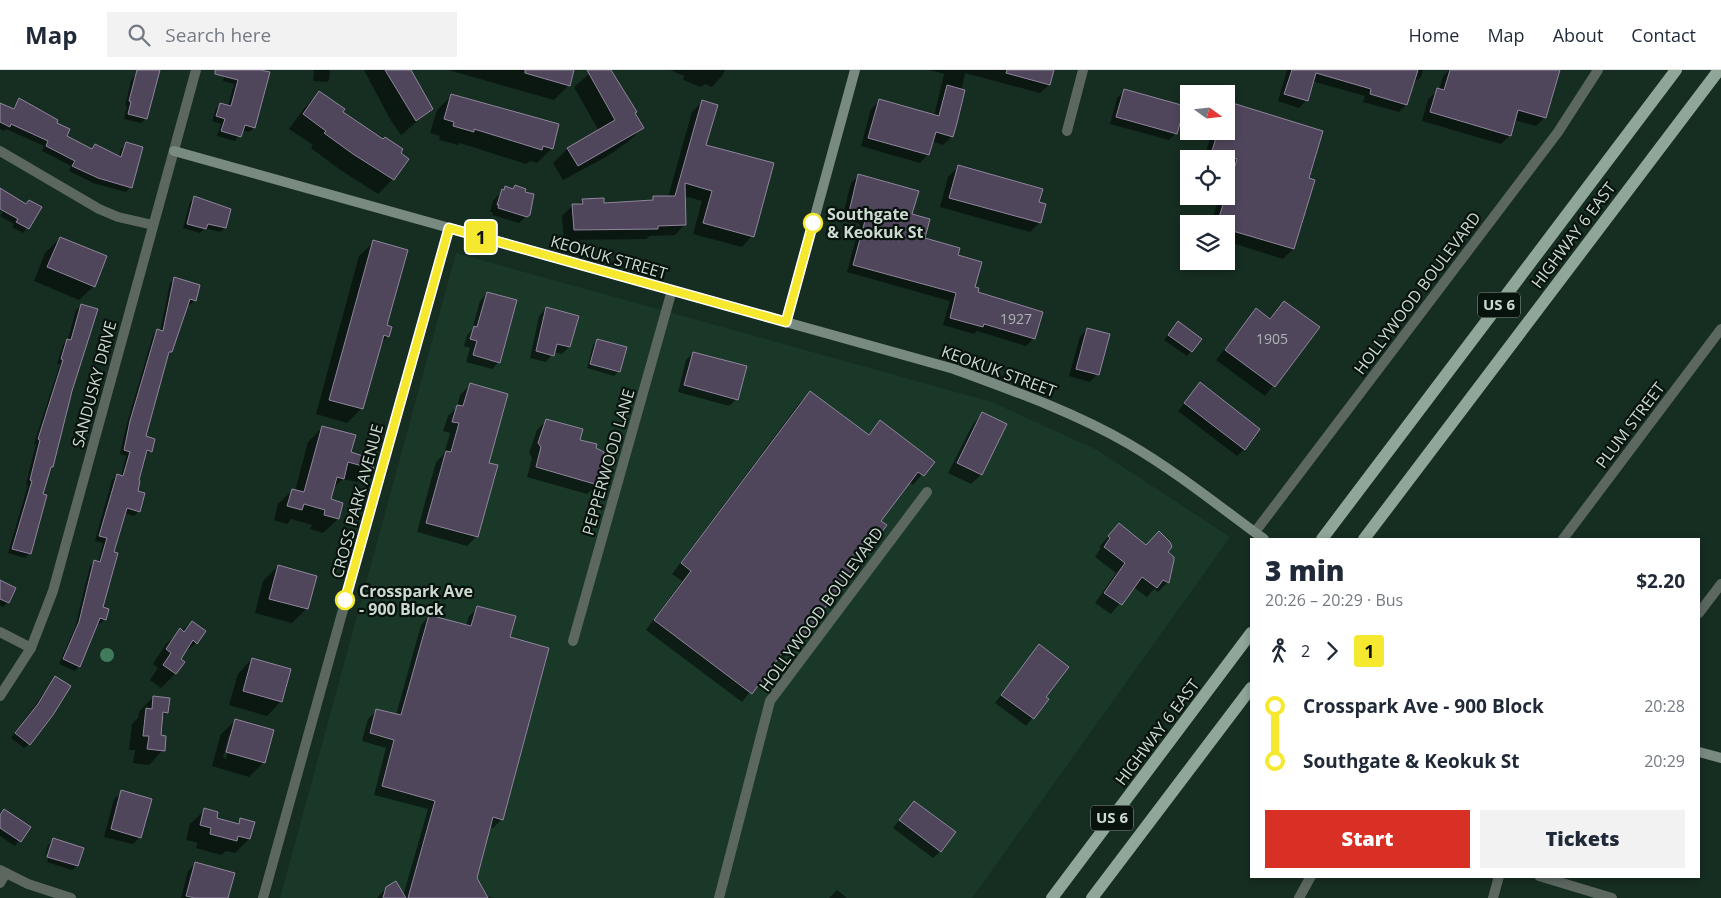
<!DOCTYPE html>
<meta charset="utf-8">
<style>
body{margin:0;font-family:"Open Sans",sans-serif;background:#f2f2f3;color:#1f2937;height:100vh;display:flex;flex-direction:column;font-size:19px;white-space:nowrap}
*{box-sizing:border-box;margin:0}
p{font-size:16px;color:#747a83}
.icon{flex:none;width:28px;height:28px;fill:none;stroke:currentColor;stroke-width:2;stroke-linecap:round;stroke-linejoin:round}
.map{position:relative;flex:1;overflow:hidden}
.details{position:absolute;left:1250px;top:468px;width:450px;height:340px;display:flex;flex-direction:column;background:#fff;border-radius:0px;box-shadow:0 2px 8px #0003}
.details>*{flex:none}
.badge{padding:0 10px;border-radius:4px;font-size:18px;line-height:32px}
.needle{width:32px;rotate:105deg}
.controls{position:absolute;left:1180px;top:15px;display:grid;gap:10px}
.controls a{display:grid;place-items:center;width:55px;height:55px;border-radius:0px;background:#fff;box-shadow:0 2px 8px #0003;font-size:25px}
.map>.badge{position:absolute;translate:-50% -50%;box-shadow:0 0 0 2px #fff}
.legs{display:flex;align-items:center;gap:8px;height:55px;padding:0 15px;font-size:16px}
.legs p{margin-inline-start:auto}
.head{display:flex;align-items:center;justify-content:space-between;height:85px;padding:0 15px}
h1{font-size:28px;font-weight:800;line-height:38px}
.cta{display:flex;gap:10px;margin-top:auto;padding:10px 15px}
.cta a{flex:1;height:58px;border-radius:0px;background:#d93025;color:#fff;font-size:20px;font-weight:800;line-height:58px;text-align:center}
.cta a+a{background:#f2f2f3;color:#1f2937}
ul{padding:0 15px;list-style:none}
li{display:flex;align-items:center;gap:18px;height:55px;font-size:19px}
li i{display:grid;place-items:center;width:8px;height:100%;margin:0 6px;background:currentColor}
li i::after{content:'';width:12px;height:12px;margin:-6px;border:4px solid;border-radius:50%;background:#fff}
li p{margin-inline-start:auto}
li:first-child i{background:linear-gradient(#0000 50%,currentColor 0)}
li:last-child i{background:linear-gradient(currentColor 50%,#0000 0)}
header{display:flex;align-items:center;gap:30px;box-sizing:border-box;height:70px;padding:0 25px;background:#fff;border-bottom:1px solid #e0e1e3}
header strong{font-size:24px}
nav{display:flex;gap:28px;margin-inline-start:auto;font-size:18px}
.search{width:350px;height:45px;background:#f2f2f3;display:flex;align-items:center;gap:12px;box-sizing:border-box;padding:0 18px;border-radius:0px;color:#747a83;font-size:19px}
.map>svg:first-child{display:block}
.built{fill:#193828}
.water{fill:#427b5c}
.shadow{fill:#0007;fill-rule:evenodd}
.building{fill:#50465c;stroke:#90859d}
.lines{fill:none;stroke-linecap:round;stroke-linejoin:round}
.street{stroke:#5c6760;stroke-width:10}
.secondary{stroke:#798b80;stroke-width:10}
.primary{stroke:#8fa698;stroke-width:12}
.line-1-casing{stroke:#fff;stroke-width:11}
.line-1{stroke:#f5e82f;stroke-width:8}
.stop-1-dot{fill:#fff;stroke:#f5e82f;stroke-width:2.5}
.labels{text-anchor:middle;stroke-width:4.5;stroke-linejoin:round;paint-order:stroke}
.number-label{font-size:14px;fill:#adb5b4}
.shield{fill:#09130d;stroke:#929e97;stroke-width:1}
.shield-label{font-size:15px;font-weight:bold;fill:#ccdad2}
.stop-label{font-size:16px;font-weight:bold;fill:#ccdad2;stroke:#09130d;text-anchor:start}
.street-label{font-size:16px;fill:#ccdad2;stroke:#09130d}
</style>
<header>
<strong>Map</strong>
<div class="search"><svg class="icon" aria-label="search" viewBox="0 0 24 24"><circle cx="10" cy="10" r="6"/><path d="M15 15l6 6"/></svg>Search here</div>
<nav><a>Home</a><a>Map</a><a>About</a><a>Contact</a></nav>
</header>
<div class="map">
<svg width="1721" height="828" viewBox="0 0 1721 828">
<rect width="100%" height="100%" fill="#162d21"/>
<path class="built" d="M456 183 992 332 1097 380 1230 467 972 828H280Z"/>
<circle class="water" cx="107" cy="585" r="7"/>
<g class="shadow">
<path d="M138 0H159L145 49 141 53 124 49 127 36H125L131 11Z"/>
<path d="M225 0H267L254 58 249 62 242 60 235 71 217 66 221 54 212 51 216 39 220 34 228 36 234 14 223 11Z"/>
<path d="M314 0H330L329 10 327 12 313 11Z"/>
<path d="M364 0H410L432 39 401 65 390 49Z"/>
<path d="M448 0H573L569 15 554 30Z"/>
<path d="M594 0H610L642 58 628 72 606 87 563 110 553 93 568 78 599 61 574 17Z"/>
<path d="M670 0H725L722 6 712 17 705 14 701 17 683 10 684 6Z"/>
<path d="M929 0H1053L1049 15 1040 23 965 3 952 66 943 75 932 71 928 84 920 93 861 76 871 39 880 31 934 46 944 4Z"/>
<path d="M1287 0H1423L1421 7 1412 14 1406 35 1399 42 1363 32 1365 26 1312 11 1307 30 1299 38 1278 31Z"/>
<path d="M1449 0H1551L1545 47 1536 56 1514 50 1510 65 1501 74 1422 51 1428 29 1439 20 1443 6Z"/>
<path d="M1124 21 1176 63 1169 70 1110 54 1117 28Z"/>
<path d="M320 22 341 42 407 89 393 109 378 124 339 99 311 78 313 75 289 59 305 37Z"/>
<path d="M451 26 552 78 537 93 530 91 526 94 460 73 458 75 439 70 440 66 430 63 437 40Z"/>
<path d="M19 29 55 53 65 67 91 79 95 75 119 87 121 79 126 74 130 117 126 122 93 113 69 101 71 96 42 81 44 76 6 59 4 61 0 59V33L12 39Z"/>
<path d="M702 32 705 76 752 166 742 177 693 164 702 131 684 126 685 154 675 165 650 166 646 169 564 170 562 146 573 135H578L583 130 603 134 650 131 654 128 668 127 692 42Z"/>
<path d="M1212 61H1226L1313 111 1293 179 1283 189 1226 171V154H1211L1219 126H1226L1228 99 1226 89H1204Z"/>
<path d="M958 97 1038 133 1040 152 1030 162 940 137 948 107Z"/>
<path d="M859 105 910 145 923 169 957 186 977 223 1034 268 1026 276 977 261 974 264 943 255 950 231 847 202 860 154 842 149 851 113Z"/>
<path d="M515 117 529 144 519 153 492 145 493 142H490L493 131 505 118 512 120Z"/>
<path d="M0 120 26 135 40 138 23 163 12 157 14 154 0 146 3 142 0 141Z"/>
<path d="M195 128 229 140 225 158 220 162 205 158 200 163 183 158 190 132Z"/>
<path d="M60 168 94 216 79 230 34 211 45 183Z"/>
<path d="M374 172 385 256 388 266 380 274 361 339 347 353 316 344 359 186Z"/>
<path d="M175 209 195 230 190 235 187 234 171 282 167 286 144 367 151 381 144 385 136 422 139 441 134 446 124 443 101 538 105 549 100 554 96 553 79 596 75 601 59 594 75 558 90 496 94 492 98 493 103 473 95 471 112 410 117 405 121 406 126 386 120 384 126 357 153 265 157 261 160 262 170 213Z"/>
<path d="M487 223 499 292 492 299 466 292 470 278 464 276 467 265 472 260 480 231Z"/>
<path d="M1284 232 1318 258 1265 326 1216 290 1256 240 1269 249Z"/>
<path d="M81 236 71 321 52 397 48 400 42 425 30 483 25 488 8 483 28 415 26 414 36 374H34L60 294H57L63 275 68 269 76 240Z"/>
<path d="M546 238 577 246 569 277 562 284 554 282 546 292 530 288 539 246Z"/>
<path d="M1178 253 1191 281 1187 286 1164 270Z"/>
<path d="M1087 259 1097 304 1090 312 1069 306 1080 267Z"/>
<path d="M598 270 619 301 614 306 587 298 593 275Z"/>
<path d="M693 283 737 329 729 336 678 322 686 290Z"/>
<path d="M1200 314 1244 379 1237 386 1178 341Z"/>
<path d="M470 315 487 394 477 466 467 476 417 462 436 392 444 384 450 363 443 361 448 346 457 337 460 325Z"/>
<path d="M810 323 867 366 880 352 933 392 913 415 909 412 879 451 886 456 794 578 784 587 780 584 742 632 646 560 682 511 672 504 800 332Z"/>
<path d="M982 344 1005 355 981 405 971 414 948 403 973 354Z"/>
<path d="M546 351 579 370 597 415 587 424 527 407 532 388 529 383 537 360Z"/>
<path d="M323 357 350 383 372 398 357 412 343 409 333 418 330 430 342 433 338 449 323 463 310 459 312 455 291 449 287 454 274 450 278 434 293 420 295 421 308 372Z"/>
<path d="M1119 455 1146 476 1166 482 1172 487V501L1168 512 1158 522 1154 519 1147 527 1133 517 1111 544 1095 533 1116 503 1095 487 1101 478 1099 477Z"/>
<path d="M278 496 315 507 306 539 292 553 255 543 263 511Z"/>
<path d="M0 510 8 532 3 537 0 535Z"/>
<path d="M478 538 509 568 502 749 493 758 489 757 475 809 485 826 494 828H377L386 818 403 826 428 739 374 725 386 678 362 671 368 649 377 640 396 645 421 555 429 546 466 556 469 546Z"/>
<path d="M192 552 196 573 181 586 176 603 161 618 150 610 158 598 153 594 166 574Z"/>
<path d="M1039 576 1045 627 1048 629 1026 656 995 633Z"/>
<path d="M252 589 281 631 267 646 229 635 238 604Z"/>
<path d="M55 608 29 674 24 678 11 668Z"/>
<path d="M153 627 167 642 161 648 159 666 163 680 149 695 133 693 135 680H129L132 654 138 648 139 642Z"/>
<path d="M236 650 264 692 249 707 212 696 221 664ZM229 665H232L226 689 223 688Z"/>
<path d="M122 722 140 767 133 774 104 767 114 729Z"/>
<path d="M914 732 941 781 933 788 893 758Z"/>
<path d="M4 740 29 757 15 776 0 766V744Z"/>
<path d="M205 740 215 749 236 755 241 750 249 769 235 783 226 781 221 785 196 778 198 773 186 770 190 754Z"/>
<path d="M53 770 77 796 72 800 47 792 53 774H50L43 791 48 775Z"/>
<path d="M195 794 227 828H181L188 801Z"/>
<path d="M837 820 847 828H829Z"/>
</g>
<g class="building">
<path d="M137 0H160L147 49 128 44 131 32 129 31Z"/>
<path d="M215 0H261L270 2 255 58 245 55 241 67 221 61 225 49 216 46 220 33 231 36 238 10 215 4Z"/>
<path d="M385 0H411L433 39 416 51Z"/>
<path d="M525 0H574L570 16 525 3Z"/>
<path d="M587 0H611L637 42 635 43 644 58 578 96 567 78 615 50Z"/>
<path d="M1007 0H1054L1050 15 1006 3Z"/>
<path d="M1292 0H1418L1407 35 1370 24 1371 19 1316 3 1308 31 1284 24Z"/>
<path d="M1450 0H1560L1546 48 1518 40 1511 66 1430 42 1437 18 1444 20Z"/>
<path d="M947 15 965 20 957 53 953 67 936 62 929 85 868 68 879 29 939 46Z"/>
<path d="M1124 19 1185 36 1177 64 1116 47Z"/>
<path d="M319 21 345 39 343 42 383 69 385 67 403 79 401 83 409 89 394 110 353 84 324 63 326 61 303 44Z"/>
<path d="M451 24 559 54 553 79 543 76 542 80 474 59V62L453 56 454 52 444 49Z"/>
<path d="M19 28 58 50 57 53 70 59 67 66 92 79 95 74 121 87 126 72 143 77 132 118 98 108 72 96 75 91 46 76 48 71 11 54 10 57 0 52V33L14 39Z"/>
<path d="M702 30 718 35 706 75 774 93 754 167 703 153 712 121 685 113 686 155 658 156V159L574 160 572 134H583L582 129 604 128V133L653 130V126H675Z"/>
<path d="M1226 31 1323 61 1309 108 1315 110 1294 179 1226 159V154H1217L1237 89 1212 81 1218 61H1226Z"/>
<path d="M958 95 1043 119 1039 132 1046 134 1041 153 949 128Z"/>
<path d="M858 104 919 121 912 144 930 149 925 168 960 178 958 185 982 192 975 217 979 218 978 222 1043 242 1035 269 984 254 983 257 950 248 956 223 853 195 866 147 849 142Z"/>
<path d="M515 115 526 119 525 122 534 124 530 145 527 147 498 138 499 135H497L502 119 504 120 505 116 513 119Z"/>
<path d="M0 118 26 134 29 130 42 137 29 159 16 152 18 149 0 139Z"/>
<path d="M194 126 231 139 226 158 208 154 206 159 187 154Z"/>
<path d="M60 167 107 186 95 217 47 197Z"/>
<path d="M373 170 408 180 387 255 392 257 389 267 384 265 363 339 329 330Z"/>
<path d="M174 207 200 215 196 231 190 229 172 282H169L146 366 155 369 152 382 147 380 139 410 140 411 138 421 145 423 140 442 127 438 114 482 118 483 103 537 109 539 106 550 100 548 80 597 63 589 79 552 94 490 100 492 107 468 99 466 117 404 123 406 130 382 124 380 130 351 157 259 163 261Z"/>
<path d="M487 222 517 230 500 293 473 285 477 271 470 269 474 256 477 257Z"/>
<path d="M1284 231 1320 257 1275 317 1225 280 1256 238 1270 249Z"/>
<path d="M81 234 98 239 72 321 53 397H51L43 424 47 425 31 484 12 479 32 411 30 410 40 370 38 369 63 290 61 289 67 269 71 270Z"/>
<path d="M546 237 579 246 570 277 557 274 554 286 536 281Z"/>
<path d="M1178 251 1202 269 1192 282 1168 265Z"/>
<path d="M1087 258 1110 264 1099 305 1076 299Z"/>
<path d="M597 269 627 277 620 302 590 294Z"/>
<path d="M693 282 747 296 738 330 684 315Z"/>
<path d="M1200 312 1260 359 1245 380 1184 333Z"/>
<path d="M470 313 508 324 489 393 498 395 478 467 426 453 446 381 451 382 459 353 452 352 457 335 463 336Z"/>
<path d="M810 321 869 365 880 350 935 392 924 406 918 402 881 451 887 455 795 578 789 574 752 624 654 550 691 501 681 493Z"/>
<path d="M982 342 1007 354 982 405 957 393Z"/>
<path d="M546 349 583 359 580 370 597 374 596 378 604 382 603 387 605 388 598 415 536 397 541 377 538 373Z"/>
<path d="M322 356 356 365 351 382 375 390 373 399 348 392 344 409 337 407 331 429 343 433 339 449 324 445 325 440 304 434 302 440 287 436 292 419 304 422Z"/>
<path d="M1119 453 1146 475 1159 461 1170 472 1172 477 1168 482 1174 487V490L1169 513 1163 510 1157 518 1142 507 1122 535 1104 523 1125 493 1104 477 1110 468 1108 466Z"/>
<path d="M278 495 317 506 308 539 269 529Z"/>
<path d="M0 510 16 518 9 533 0 529Z"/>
<path d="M477 536 516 546 510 567 549 578 503 750 493 747 477 808 488 828H408L435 731 382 716 394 670 370 663 376 639 401 645 429 545 471 556Z"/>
<path d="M192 551 206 561 197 574 193 570 181 589 185 592 176 604 163 595 171 583 166 579 180 558 184 562Z"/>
<path d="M1039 574 1069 597 1046 627 1049 629 1034 649 1001 625Z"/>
<path d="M252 588 291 599 282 632 243 621Z"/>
<path d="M55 606 71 616 53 645 30 675 15 663 38 634Z"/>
<path d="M153 626 170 628 168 643 163 642 161 665 166 666 165 681 147 679 149 666H143L146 638 152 639Z"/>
<path d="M235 649 274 660 265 693 226 682Z"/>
<path d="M121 720 152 729 141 768 111 759Z"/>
<path d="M914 731 956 762 941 782 899 750Z"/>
<path d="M204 738 218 742 217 748 239 754 240 748 255 752 250 769 238 766 237 771 210 764 211 758 200 755Z"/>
<path d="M4 739 31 757 21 772 0 758V745Z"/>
<path d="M53 768 84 778 78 796 47 787Z"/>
<path d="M195 792 235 803 228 828H195L186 826Z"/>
<path d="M396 811 406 828H383L386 817Z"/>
</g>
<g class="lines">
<g class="street">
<path d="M1067 61 1083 0"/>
<path d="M0 81 99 139 118 147 153 155"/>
<path d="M1255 462 1558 62 1598 0"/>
<path d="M1563 469 1721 259"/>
<path d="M1699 543 1721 514"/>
<path d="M0 562 31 578"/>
<path d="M573 571 672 220"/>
<path d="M0 626 31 578 53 521 196 0"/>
<path d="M0 800 28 814 71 828"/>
<path d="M1539 806 1612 828"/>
<path d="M0 813 6 803"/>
<path d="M263 828 449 158"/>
<path d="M719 828 770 631 927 422"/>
<path d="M1299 828 1311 806"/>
<path d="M1493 828 1499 806"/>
</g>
<g class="secondary">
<path d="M174 81 954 299C1014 321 1074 342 1129 374 1177 402 1220 437 1264 469"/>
<path d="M786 252 855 0"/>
<path d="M1699 682 1721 688"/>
</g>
<g class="primary">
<path d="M1322 469 1676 0"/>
<path d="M1364 469 1719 0"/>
<path d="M1052 828 1251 563"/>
<path d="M1092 828 1251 618"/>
</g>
</g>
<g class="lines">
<g class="line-1-casing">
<path id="line-1" d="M345 530 449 158 786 252 813 153"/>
</g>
<use href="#line-1" class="line-1"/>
</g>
<g class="stop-1-dot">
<circle cx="813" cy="153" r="9"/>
<circle cx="345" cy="530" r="9"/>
</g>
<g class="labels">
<g class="number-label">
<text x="1016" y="254">1927</text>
<text x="1272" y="274">1905</text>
</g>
<g class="shield">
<rect x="1478" y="222.5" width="42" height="25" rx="4"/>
<rect x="1091" y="735.5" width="42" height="25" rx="4"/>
</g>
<g class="shield-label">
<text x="1499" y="240">US 6</text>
<text x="1112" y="753">US 6</text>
</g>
<g class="stop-label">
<text x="827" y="150">Southgate<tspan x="827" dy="18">&amp; Keokuk St</tspan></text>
<text x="359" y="527">Crosspark Ave<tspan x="359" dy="18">- 900 Block</tspan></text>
</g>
<g class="street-label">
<text transform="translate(1573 165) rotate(-53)" y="6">HIGHWAY 6 EAST</text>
<text transform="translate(609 187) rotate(16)" y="6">KEOKUK STREET</text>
<text transform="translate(1417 223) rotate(-53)" y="6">HOLLYWOOD BOULEVARD</text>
<text transform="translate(999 301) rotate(20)" y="6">KEOKUK STREET</text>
<text transform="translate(94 314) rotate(-75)" y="6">SANDUSKY DRIVE</text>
<text transform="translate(1630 355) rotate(-53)" y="6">PLUM STREET</text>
<text transform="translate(608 392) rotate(-74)" y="6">PEPPERWOOD LANE</text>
<text transform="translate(357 431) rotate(-75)" y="6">CROSS PARK AVENUE</text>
<text transform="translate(821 539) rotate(-54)" y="6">HOLLYWOOD BOULEVARD</text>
<text transform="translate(1157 662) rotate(-53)" y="6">HIGHWAY 6 EAST</text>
</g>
</g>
</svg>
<div class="controls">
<a><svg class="needle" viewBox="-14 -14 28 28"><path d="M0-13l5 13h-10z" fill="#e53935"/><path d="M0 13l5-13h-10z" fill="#747a83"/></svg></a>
<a><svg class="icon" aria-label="locate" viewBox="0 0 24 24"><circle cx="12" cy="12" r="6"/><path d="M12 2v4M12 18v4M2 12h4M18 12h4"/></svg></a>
<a><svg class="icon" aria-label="layers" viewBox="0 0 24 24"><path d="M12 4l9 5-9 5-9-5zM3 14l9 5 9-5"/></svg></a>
</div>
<b class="badge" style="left:481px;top:167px;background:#f5e82f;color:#111">1</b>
<section class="details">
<div class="head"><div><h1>3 min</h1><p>20:26 – 20:29 · Bus</p></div><b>$2.20</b></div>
<div class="legs"><svg class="icon" aria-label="walk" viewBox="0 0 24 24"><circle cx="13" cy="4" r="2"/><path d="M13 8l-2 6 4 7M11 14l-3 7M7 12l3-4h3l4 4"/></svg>2<svg class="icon" aria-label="forward" viewBox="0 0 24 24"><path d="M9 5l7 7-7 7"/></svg><b class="badge" style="background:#f5e82f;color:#111">1</b></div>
<ul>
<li><i style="color:#f5e82f"></i><b>Crosspark Ave - 900 Block</b><p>20:28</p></li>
<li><i style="color:#f5e82f"></i><b>Southgate &amp; Keokuk St</b><p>20:29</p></li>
</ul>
<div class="cta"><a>Start</a><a>Tickets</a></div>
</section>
</div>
